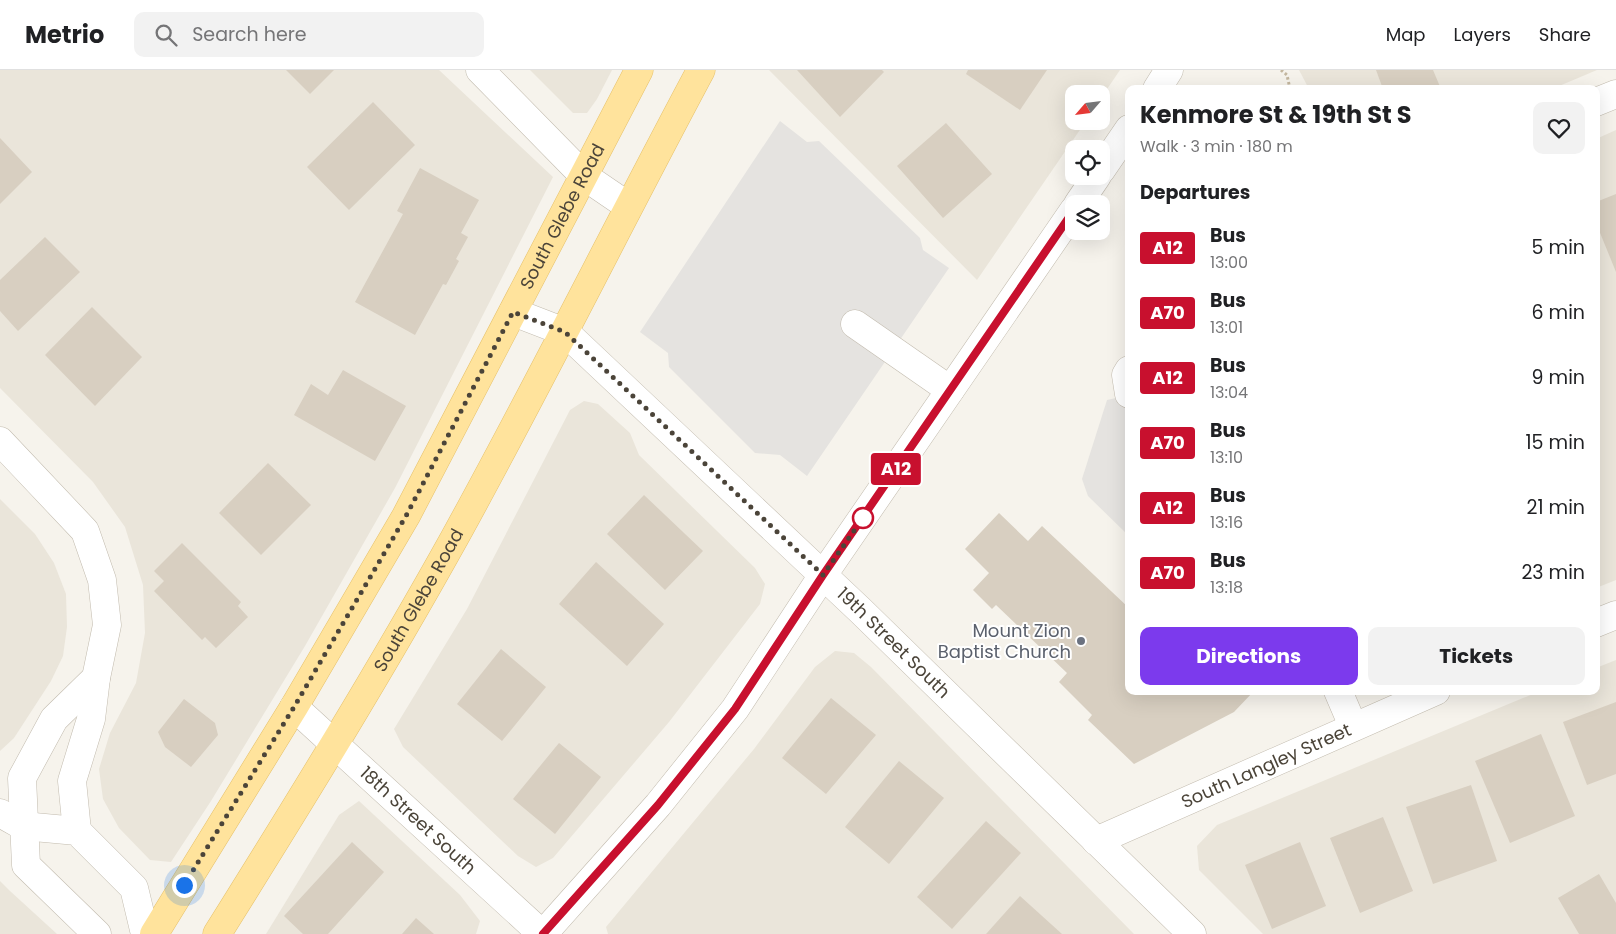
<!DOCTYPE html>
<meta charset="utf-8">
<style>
body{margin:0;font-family:Poppins,sans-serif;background:#f2f2f2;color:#202124;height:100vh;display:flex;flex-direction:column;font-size:19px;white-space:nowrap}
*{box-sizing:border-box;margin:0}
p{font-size:16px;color:#757577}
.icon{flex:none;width:28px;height:28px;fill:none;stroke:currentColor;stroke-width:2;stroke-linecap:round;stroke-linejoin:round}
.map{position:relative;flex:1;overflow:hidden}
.side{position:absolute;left:1125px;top:15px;width:475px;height:610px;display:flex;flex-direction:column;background:#fff;border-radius:10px;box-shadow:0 5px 20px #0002}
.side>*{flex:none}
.badge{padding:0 10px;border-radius:4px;font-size:18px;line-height:32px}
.needle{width:32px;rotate:242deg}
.fabs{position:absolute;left:1065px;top:15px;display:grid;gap:10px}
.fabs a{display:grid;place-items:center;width:45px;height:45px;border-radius:10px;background:#fff;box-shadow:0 5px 20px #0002;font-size:25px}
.you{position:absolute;width:25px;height:25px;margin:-12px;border:4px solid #fff;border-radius:50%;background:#1a73e8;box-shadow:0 0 0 8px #1a73e833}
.map>.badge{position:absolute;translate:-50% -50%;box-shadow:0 0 0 2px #fff}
h2{padding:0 15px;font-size:19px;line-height:45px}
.round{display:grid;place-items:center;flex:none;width:52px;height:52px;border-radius:10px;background:#f2f2f2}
.summary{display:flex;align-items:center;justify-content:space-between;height:85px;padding:0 15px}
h1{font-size:24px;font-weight:700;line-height:38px}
.action{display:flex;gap:10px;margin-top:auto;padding:10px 15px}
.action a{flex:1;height:58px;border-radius:10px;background:#7c3aed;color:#fff;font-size:20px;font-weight:700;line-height:58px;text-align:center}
.action a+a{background:#f2f2f2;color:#202124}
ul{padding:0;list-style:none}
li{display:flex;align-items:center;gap:15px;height:65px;padding:0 15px}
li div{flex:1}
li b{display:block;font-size:19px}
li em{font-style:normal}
li .badge{min-width:55px;font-weight:700;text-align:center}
header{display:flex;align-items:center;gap:30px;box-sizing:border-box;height:70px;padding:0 25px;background:#fff;border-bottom:1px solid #e0e0e0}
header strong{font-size:24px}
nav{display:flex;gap:28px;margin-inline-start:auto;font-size:18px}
.search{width:350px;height:45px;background:#f2f2f2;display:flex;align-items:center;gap:12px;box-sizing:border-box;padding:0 18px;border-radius:10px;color:#757577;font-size:19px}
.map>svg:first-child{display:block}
.residential{fill:#eae5da}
.parking{fill:#e5e3e0}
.building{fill:#d8cfc1}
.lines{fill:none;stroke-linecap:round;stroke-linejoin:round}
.minor-casing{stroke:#c2bbae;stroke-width:29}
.major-casing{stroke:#e6c16a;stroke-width:29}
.path{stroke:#c4b79f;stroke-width:3;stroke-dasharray:2.5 2.5;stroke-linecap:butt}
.minor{stroke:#fff;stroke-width:28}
.major{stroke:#ffe39c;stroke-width:28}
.line-casing{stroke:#fff;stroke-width:11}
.line{stroke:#c8102e;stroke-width:8}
.walk{stroke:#4b4439;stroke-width:5;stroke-dasharray:0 9}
.stop-dot{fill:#fff;stroke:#c8102e;stroke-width:2.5}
.worship-dot{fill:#6b7280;stroke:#fff;stroke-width:2}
.labels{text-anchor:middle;stroke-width:4;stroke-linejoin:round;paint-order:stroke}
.street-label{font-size:18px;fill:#4b4439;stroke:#fff}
.worship-label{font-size:18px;fill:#5b616d;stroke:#fff;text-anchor:end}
</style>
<header>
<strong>Metrio</strong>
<div class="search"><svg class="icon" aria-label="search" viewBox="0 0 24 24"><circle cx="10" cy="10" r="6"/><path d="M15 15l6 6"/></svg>Search here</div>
<nav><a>Map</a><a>Layers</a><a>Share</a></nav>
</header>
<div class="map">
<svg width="1616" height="864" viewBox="0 0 1616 864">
<rect width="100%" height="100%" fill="#f6f3ec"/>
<g class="residential">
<path d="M0 0H439L553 107 395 418 305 576 211 731 171 792 150 790 119 758 103 729 99 699 110 663 136 613 145 563 143 515 125 457 93 412 0 318Z"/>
<path d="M530 0H612L597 29 587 43H573Z"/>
<path d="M769 0H1120L1101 28V24H1074V51H1086L977 210Z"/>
<path d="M1299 0H1597L1552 19H1309Z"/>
<path d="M1616 60V510L1596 518V69Z"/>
<path d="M584 331 598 334 630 363 639 385 755 498 765 514 760 534 669 652 553 788 536 797 518 786 403 677 394 659 467 539 570 340Z"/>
<path d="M0 429 35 464 54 493 66 524 67 557 63 586 51 611 14 668 0 681Z"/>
<path d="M835 581 854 583 871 597 1134 864H608L606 857 754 679 815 597Z"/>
<path d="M1616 590V864H1263L1199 800 1197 776 1217 755 1540 621H1596V598Z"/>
<path d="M359 731 460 825 480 851 476 864H266L339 745Z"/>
<path d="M0 811 10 821 57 864H0Z"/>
</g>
<g class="parking">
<path d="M780 51 807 72 819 71 920 168 923 180 949 198 807 406 780 385 755 383 669 297 668 283 640 262Z"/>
<path d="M1129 325V466L1088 426 1082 409 1107 330Z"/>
</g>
<g class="building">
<path d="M286 0H334L310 24Z"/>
<path d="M797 0H882L884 2 840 47Z"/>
<path d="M968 0H1047L1020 40 966 4Z"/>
<path d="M1376 0H1433L1441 19H1383Z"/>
<path d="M373 32 415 75 349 140 307 97Z"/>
<path d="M946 53 992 104 943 148 897 96Z"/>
<path d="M0 68 32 102 0 134Z"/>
<path d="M420 98 479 130 461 163 468 167 456 189 459 191 446 215 443 214 415 265 355 232 403 144 397 141Z"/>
<path d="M1616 124V202L1596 153V132Z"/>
<path d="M45 167 80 202 18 261 0 241V210Z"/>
<path d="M92 237 142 287 95 336 45 285Z"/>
<path d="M343 300 406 336 375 391 294 345 311 314 328 325Z"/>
<path d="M268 393 311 435 261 485 219 443Z"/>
<path d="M644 425 703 481 665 520 607 464Z"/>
<path d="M999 443 1028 471 1042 456 1129 538V621H1254L1234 642 1134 694 1088 650 1092 645 1059 612 1067 603 996 535 992 539 973 520 989 503 965 479Z"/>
<path d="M182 473 241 532 238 536 248 547 216 578 205 567 202 570 154 521 164 511 154 501Z"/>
<path d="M596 492 664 554 627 596 559 534Z"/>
<path d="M501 579 546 617 502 671 457 634Z"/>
<path d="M831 628 876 665 826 724 782 688Z"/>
<path d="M184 629 215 653 218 665 191 697 165 677 158 662Z"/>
<path d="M1616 632V704L1587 715 1563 652Z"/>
<path d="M1541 664 1575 746 1510 773 1475 691Z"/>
<path d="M559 673 601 707 555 764 513 729Z"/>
<path d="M899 691 944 728 889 794 845 757Z"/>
<path d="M1471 715 1497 791 1433 814 1406 737Z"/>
<path d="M1383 747 1413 821 1360 843 1330 768Z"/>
<path d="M986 751 1021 783 952 859 917 827Z"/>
<path d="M352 772 384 802 328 864H303L284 846Z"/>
<path d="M1300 772 1326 836 1272 859 1245 795Z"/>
<path d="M1599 804 1616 833V864H1579L1558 828Z"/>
<path d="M1020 826 1062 864H986Z"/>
<path d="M416 848 434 864H402Z"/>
</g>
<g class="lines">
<g class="minor-casing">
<g id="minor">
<path d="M480 0 584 106 628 136"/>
<path d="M1157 19 1169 0"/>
<path d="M1596 32 1616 24"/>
<path d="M1101 100 1129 59"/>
<path d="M1078 134 1097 106"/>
<path id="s1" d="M513 242 565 262 861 541 1192 864"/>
<path d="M855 254 950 320"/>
<path d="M1129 300 1126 305 1129 324"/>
<path d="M0 371 85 461 102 510 107 555 96 608 91 649 72 711 77 761"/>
<path d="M1596 553 1616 545"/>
<path d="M96 608 54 649 22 708 26 795 97 864"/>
<path d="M1338 621 1353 656"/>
<path id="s2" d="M294 637 542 864"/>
<path d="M0 743 23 756 77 761 134 818 145 864"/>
<path id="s3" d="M1096 771 1436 621"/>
<path d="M543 864 658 735 735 639 823 505 1074 140"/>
</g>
</g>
<g class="major-casing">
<g id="major">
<path id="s4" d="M154 864 294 637 406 446 639 0"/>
<path id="s5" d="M217 864C299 733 380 602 455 467 540 313 618 155 701 0"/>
</g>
</g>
<path class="path" d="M1281 0 1287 5 1290 19"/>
<use href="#minor" class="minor"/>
<use href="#major" class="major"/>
</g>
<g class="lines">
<g class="line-casing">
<path id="line" d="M543 864 658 735 735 639 823 505 1074 140"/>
</g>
<use href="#line" class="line"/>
<path class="walk" d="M184 815 294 637 406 446 513 242 565 262 823 505 863 448"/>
</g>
<circle class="stop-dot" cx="863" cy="448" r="10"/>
<circle class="worship-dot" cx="1081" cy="571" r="5"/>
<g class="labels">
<g class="street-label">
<text dy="6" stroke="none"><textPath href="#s4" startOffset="826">South Glebe Road</textPath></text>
<text dy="6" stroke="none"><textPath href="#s5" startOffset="390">South Glebe Road</textPath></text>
<text dy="6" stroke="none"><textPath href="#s1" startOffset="508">19th Street South</textPath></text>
<text dy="6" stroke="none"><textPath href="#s3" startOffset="186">South Langley Street</textPath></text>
<text dy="6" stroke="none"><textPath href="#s2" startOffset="168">18th Street South</textPath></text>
</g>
<g class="worship-label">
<text x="1071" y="567">Mount Zion<tspan x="1071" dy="21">Baptist Church</tspan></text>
</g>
</g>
</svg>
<div class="fabs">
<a><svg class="needle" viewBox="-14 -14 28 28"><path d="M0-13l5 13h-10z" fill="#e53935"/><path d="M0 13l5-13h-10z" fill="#757577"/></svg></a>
<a><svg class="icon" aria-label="locate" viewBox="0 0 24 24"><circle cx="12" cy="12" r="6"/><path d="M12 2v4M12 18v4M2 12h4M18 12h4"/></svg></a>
<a><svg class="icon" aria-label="layers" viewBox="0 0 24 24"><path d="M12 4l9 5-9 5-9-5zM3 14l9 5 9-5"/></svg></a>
</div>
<div class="you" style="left:184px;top:815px"></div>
<b class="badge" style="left:896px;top:399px;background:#c8102e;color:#fff">A12</b>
<section class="side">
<div class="summary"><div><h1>Kenmore St &amp; 19th St S</h1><p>Walk · 3 min · 180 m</p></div><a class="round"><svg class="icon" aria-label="heart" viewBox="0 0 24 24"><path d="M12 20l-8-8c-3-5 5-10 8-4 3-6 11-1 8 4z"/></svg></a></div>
<h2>Departures</h2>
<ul>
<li><span class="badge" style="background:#c8102e;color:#fff">A12</span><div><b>Bus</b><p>13:00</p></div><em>5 min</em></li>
<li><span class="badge" style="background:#c8102e;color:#fff">A70</span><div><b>Bus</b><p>13:01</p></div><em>6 min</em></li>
<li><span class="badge" style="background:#c8102e;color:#fff">A12</span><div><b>Bus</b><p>13:04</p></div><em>9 min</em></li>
<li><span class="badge" style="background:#c8102e;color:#fff">A70</span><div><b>Bus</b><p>13:10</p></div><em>15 min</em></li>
<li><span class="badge" style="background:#c8102e;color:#fff">A12</span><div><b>Bus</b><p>13:16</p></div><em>21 min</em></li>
<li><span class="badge" style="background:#c8102e;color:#fff">A70</span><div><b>Bus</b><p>13:18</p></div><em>23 min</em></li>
</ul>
<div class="action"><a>Directions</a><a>Tickets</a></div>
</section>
</div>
